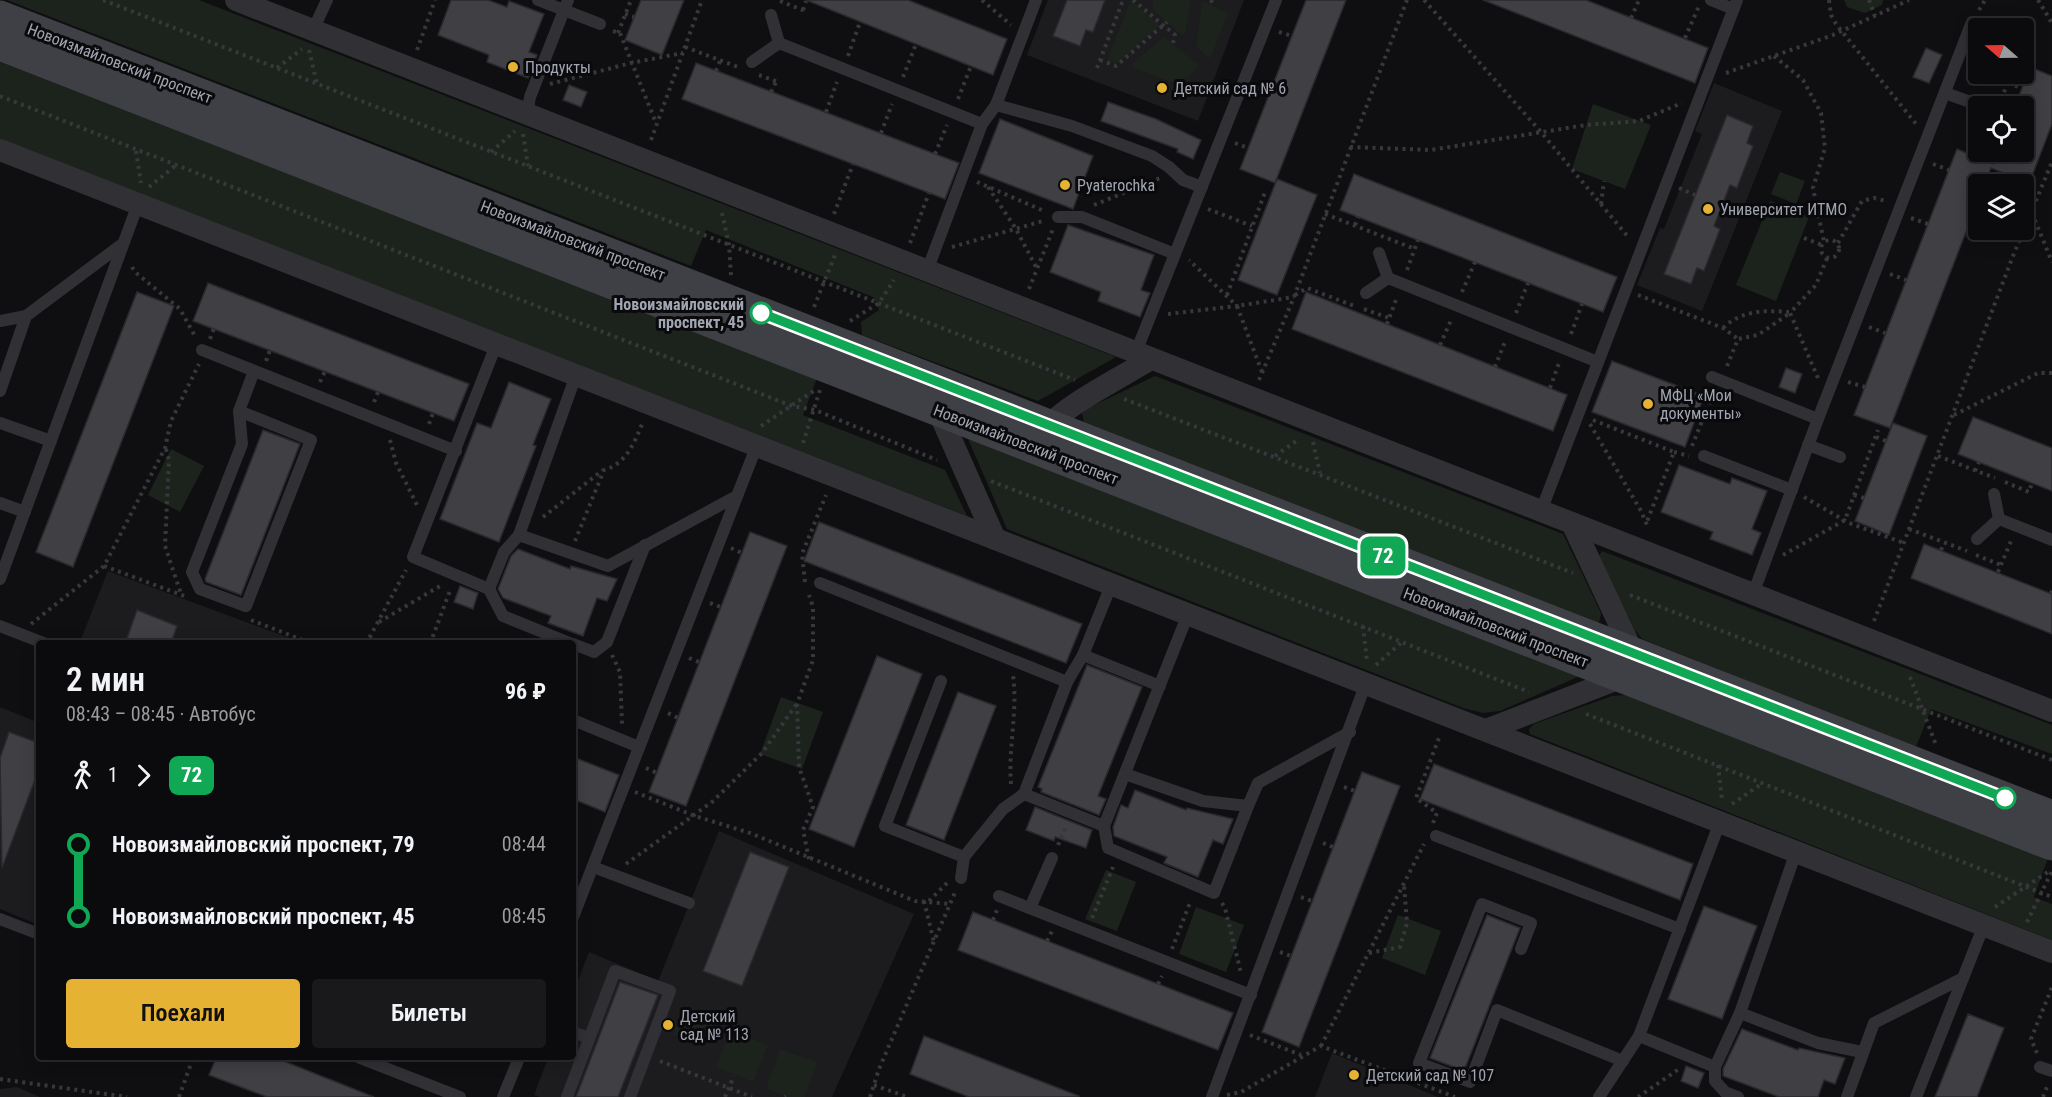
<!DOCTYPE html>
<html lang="ru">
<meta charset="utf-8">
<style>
body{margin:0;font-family:"Roboto Condensed",sans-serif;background:#19191b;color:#f1f3f6;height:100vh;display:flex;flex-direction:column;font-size:22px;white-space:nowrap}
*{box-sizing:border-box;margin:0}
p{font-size:20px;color:#9a9b9d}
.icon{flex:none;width:33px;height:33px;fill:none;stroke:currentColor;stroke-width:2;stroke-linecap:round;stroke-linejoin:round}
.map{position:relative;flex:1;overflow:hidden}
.drawer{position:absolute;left:36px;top:640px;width:540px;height:420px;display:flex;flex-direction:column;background:#0b0b0d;border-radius:6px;box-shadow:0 3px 15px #0003,0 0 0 2px #2b2b2e}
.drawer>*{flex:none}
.badge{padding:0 12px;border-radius:9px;font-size:21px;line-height:39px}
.needle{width:39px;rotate:290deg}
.controls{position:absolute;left:1968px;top:18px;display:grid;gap:12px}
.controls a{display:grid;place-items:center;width:66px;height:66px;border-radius:6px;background:#0b0b0d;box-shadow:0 3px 15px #0003,0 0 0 2px #2b2b2e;font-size:30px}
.map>.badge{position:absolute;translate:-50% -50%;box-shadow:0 0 0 3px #fff}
.legs{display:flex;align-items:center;gap:9px;height:66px;padding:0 30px;font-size:20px}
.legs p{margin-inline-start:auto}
.overview{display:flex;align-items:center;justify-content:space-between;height:102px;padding:0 30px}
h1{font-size:33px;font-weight:600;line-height:45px}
.primary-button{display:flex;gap:12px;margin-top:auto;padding:12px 30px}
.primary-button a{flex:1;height:69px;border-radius:6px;background:#e5b233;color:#111;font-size:24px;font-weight:600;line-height:69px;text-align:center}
.primary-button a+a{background:#19191b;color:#f1f3f6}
ul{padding:0 30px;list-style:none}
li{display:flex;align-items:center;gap:21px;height:72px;font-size:22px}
li i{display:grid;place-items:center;width:9px;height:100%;margin:0 8px;background:currentColor}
li i::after{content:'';width:15px;height:15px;margin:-8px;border:4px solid;border-radius:50%;background:#0b0b0d}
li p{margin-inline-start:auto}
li:first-child i{background:linear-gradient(#0000 50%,currentColor 0)}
li:last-child i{background:linear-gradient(currentColor 50%,#0000 0)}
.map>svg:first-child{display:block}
.built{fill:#1c1b1d}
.green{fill:#1c231d}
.building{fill:#3f3f44;stroke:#2a292c;stroke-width:1.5}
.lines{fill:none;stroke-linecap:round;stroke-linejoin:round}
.path{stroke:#37383c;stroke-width:4;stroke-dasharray:3 4.5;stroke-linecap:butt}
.lane{stroke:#313135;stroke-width:12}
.street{stroke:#313135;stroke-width:22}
.secondary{stroke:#3f4045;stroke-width:33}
.line-1-casing{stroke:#fff;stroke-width:14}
.line-1{stroke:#10a855;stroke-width:9}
.poi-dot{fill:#e5b233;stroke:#0a0a0c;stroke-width:2}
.stop-1-dot{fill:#fff;stroke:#10a855;stroke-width:3}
.labels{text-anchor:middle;stroke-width:6;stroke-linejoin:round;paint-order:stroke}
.street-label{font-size:16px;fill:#a1a5b1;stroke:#0a0a0c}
.poi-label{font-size:16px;fill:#a1a5b1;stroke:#0a0a0c;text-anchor:start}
.stop-label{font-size:16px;font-weight:bold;fill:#a1a5b1;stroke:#0a0a0c;text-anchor:end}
</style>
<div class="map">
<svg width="2052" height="1097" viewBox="0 0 2052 1097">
<rect width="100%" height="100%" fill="#0f0f11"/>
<g class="built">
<path d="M1048 0H1244L1198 121 1027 55Z"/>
<path d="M1714 83 1782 111 1702 311 1637 285 1660 228 1664 229 1702 134 1695 131Z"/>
<path d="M108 571 303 643 79 644Z"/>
<path d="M0 707 39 723V925L0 909Z"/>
<path d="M719 831 914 914 832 1097H540L534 1095 548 1058H573V993L589 952 658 981Z"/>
<path d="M1332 1053 1438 1097H1315Z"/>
<path d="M17 1087 40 1097H0V1089Z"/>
</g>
<g class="green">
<path d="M7 0H199L1116 357 1038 401 862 335 861 322 879 310 873 297 706 230 691 266Z"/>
<path d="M1131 0 1160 25 1116 64 1107 60Z"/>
<path d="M1152 0H1191L1185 34 1182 35 1154 11Z"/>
<path d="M1844 0H1883L1882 5 1865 13 1847 7Z"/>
<path d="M1205 2 1228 13 1211 57 1208 58 1196 45 1202 4Z"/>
<path d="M1164 37 1197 64 1198 67 1180 85 1133 68 1132 64Z"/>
<path d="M0 62 817 378 803 415 945 470 967 516 0 139Z"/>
<path d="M1593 104 1651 125 1625 189 1572 169Z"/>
<path d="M1780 172 1805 181 1796 204 1771 194Z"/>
<path d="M1770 201 1809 217 1776 301 1736 285Z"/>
<path d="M1155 376 1563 534 1601 613 1599 623 1084 422 1082 413 1086 409Z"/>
<path d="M966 434 1580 676 1500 711 1483 713 1463 708 1007 529Z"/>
<path d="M171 449 204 466 180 512 148 495Z"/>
<path d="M1602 551 2052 725V754L1931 709 1916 747 1642 639 1634 629 1599 556Z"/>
<path d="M1625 695 2048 858 2034 897 2052 904V940L1530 734 1529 729 1534 724 1612 696Z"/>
<path d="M781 697 823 712 802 769 760 754Z"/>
<path d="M1106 870 1136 882 1117 931 1085 919Z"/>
<path d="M1196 907 1244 925 1226 972 1179 954Z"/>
<path d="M1398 915 1441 931 1425 975 1382 958Z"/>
<path d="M682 1011 715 1023 706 1047 673 1035Z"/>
<path d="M730 1030 768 1045 753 1082 716 1067Z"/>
<path d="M780 1049 817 1062 805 1097H789L766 1089Z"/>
</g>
<g class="building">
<path d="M451 0H488L507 7 509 1 544 14 529 52 537 55 528 78 487 62 489 55 438 35Z"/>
<path d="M641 0H684L662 55 625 40Z"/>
<path d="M806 0H908L1007 39 993 75Z"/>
<path d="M1067 0H1105L1093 32 1086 30 1080 46 1053 36Z"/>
<path d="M1306 0H1346L1275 183 1240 169Z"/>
<path d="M1483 0H1586L1708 48 1695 83Z"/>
<path d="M1926 48 1942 55 1929 83 1913 77Z"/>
<path d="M696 63 959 163 945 199 682 99Z"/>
<path d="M2030 67 2052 76V124L2025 194 2024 181 1991 168 1985 184H1978V201L1890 428 1854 415 1957 149 1993 164 1998 152H2024V106H2015Z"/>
<path d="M569 85 587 92 581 107 563 100Z"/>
<path d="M1108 102 1156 119 1201 140 1193 159 1177 152 1178 149 1101 121Z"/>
<path d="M1727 115 1753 126 1747 143 1753 146 1737 188 1730 185 1714 226 1720 229 1704 271 1697 268 1691 284 1664 274Z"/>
<path d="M1000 119 1093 156 1073 209 979 173Z"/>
<path d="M1354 174 1617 277 1603 312 1340 210Z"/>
<path d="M1277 179 1317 195 1277 295 1238 280Z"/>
<path d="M1068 225 1154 255 1141 290 1150 293 1140 317 1098 301 1101 292 1050 272Z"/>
<path d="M208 283 469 384 454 421 193 321Z"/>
<path d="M137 292 174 306 73 567 36 552Z"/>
<path d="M1306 292 1567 395 1553 431 1292 329Z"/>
<path d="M1612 361 1704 396 1685 447 1592 412Z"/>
<path d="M1786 368 1802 374 1795 393 1779 387Z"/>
<path d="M509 382 551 399 533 445 536 446 499 542 440 519 477 423 491 428Z"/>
<path d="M1973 417 2052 448V491L1958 454Z"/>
<path d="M1893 423 1927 436 1889 535 1855 521Z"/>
<path d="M263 430 300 444 241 595 206 582 205 579Z"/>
<path d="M1679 465 1730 484 1732 478 1767 491 1752 529 1761 533 1752 555 1710 539 1713 532 1661 512Z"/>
<path d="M819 522 1082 624 1066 663 804 561Z"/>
<path d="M750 532 787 546 686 806 649 792Z"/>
<path d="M1924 544 2052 594V634L1911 578Z"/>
<path d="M518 549 570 569 571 566 617 579 607 601 597 598 583 636 548 623 551 616 503 598 498 589 511 556Z"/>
<path d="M460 586 478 593 473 609 454 602Z"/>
<path d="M137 610 177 626 171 644H125Z"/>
<path d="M877 656 922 674 854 847 809 829Z"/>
<path d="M1087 665 1142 687 1098 796 1106 799 1099 815 1041 792 1042 789 1038 787Z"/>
<path d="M958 692 996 706 944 840 906 825Z"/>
<path d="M9 732 39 743V769L2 868 0 758Z"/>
<path d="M573 757 619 775 605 812 573 799Z"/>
<path d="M1434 764 1693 864 1680 900 1420 799Z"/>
<path d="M1362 772 1400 786 1299 1047 1262 1032Z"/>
<path d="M1135 790 1186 810 1187 808 1233 819 1223 844 1213 840 1198 877 1164 863 1167 857 1114 836 1113 827 1121 805 1128 808Z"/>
<path d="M1035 807 1092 830 1086 848 1055 837 1054 841 1026 830Z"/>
<path d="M750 852 789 867 742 986 703 971Z"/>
<path d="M1704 906 1757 926 1722 1019 1668 999Z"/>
<path d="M973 912 1233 1013 1218 1050 958 950Z"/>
<path d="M1487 915 1520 928 1464 1071 1430 1058Z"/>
<path d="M620 982 658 995 618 1097H576Z"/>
<path d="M1968 1014 2004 1028 1977 1097H1935Z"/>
<path d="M1742 1029 1798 1050 1799 1048 1845 1058 1835 1084 1824 1080 1818 1097H1779L1723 1076V1069Z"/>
<path d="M924 1036 1079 1096V1097H969L910 1074Z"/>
<path d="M216 1058H276L374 1097H267L209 1075Z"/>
<path d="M1686 1066 1704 1073 1698 1088 1681 1081Z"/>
</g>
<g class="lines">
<g class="path">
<path d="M103 0 1075 380"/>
<path d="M982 0 1011 25"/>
<path d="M1133 0 1175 35 1173 43"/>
<path d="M1211 0 1213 5"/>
<path d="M1424 0 1541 132 1629 238"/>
<path d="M1829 0 1831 15 1836 24 1916 124"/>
<path d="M1869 0 1875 16"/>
<path d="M2038 0 2052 23"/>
<path d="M780 1 805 11"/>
<path d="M803 10 806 1"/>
<path d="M1979 10 1985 0"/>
<path d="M625 14 634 17"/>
<path d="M1631 18 1639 0"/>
<path d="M613 31 620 33 656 123"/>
<path d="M1279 32 1292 36"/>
<path d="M618 33 631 0"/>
<path d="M1685 38 1699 6"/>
<path d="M685 47 738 67"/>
<path d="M309 50 317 84"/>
<path d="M417 50 435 0"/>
<path d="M848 56 860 22"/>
<path d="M1774 56 1803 80 1821 113 1825 148 1813 188 1824 242"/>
<path d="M1100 60 1116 66 1167 22"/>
<path d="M277 68 302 49"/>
<path d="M1097 68 1123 0"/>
<path d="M716 71 720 61"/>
<path d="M1726 73 1833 35 1909 0"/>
<path d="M759 75 778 82"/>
<path d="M903 77 916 44"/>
<path d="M2008 83 2022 88"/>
<path d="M550 84 631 63 683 53"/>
<path d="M1257 88 1270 93"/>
<path d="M771 92 776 82"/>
<path d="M0 96 792 406 815 410 937 460"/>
<path d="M958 99 971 66"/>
<path d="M1998 106 2012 74"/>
<path d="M826 112 837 82"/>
<path d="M881 133 892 104"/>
<path d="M523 134 528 166"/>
<path d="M651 140 702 0"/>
<path d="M1235 143 1248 148"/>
<path d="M1350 147 1431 150 1586 125 1639 121 1682 103"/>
<path d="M136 151 141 183"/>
<path d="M491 152 515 131"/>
<path d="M935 154 947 125"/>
<path d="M1933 164 1949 170"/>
<path d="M977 182 1044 211"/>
<path d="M149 187 175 166"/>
<path d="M988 187 1016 229 1036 267"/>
<path d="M1679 188 1695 195"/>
<path d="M1601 204 1604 181"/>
<path d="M1094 205 1160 178"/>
<path d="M1208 209 1252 226"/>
<path d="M722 213 729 245 731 276"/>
<path d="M2032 213 2052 262"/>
<path d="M834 214 853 164"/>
<path d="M1325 214 1415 249"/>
<path d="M1911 218 1928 224"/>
<path d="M1355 225 1358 217"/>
<path d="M1804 238 1822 245"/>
<circle cx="1830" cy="249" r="9"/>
<path d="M910 243 929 193"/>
<path d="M1838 243 1862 201 1874 198 1886 201"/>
<path d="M952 247 1043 221"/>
<path d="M132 267 135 272 180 309 196 338"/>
<path d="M1407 270 1418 240"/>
<path d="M1890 274 1906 280"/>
<path d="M1029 289 1053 229"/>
<path d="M1462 292 1475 262"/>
<path d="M1227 295 1265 192"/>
<path d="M1295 295 1307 288 1357 307"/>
<path d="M1638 295 1723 328 1738 339"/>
<path d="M814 307 835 255"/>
<path d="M1364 309 1389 318"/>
<path d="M1516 313 1528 283"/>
<path d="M1168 314 1237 306 1189 260"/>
<path d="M850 321 879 303 894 280"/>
<path d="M1387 324 1397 297"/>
<path d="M1869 327 1885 333"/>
<path d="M1723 328C1742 310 1765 310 1789 312"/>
<path d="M1571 334 1582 304"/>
<path d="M210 339 214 328"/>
<path d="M1440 345 1452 318"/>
<path d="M266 361 270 350"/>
<path d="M1727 366 1738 339 1758 335 1790 313"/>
<path d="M1495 367 1506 339"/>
<path d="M1262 372 1237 306 1294 297"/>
<path d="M1818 378 1790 313 1816 285 1827 258"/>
<path d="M1259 380 1294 297 1407 0"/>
<path d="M320 382 325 371"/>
<path d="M1848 382 1865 387"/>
<path d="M1550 388 1559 363"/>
<path d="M1124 399 1573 573"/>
<path d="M374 402 378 392"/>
<path d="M1954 415 2038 373H2052"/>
<path d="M1593 420 1674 452 1646 524"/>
<path d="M429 424 433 413"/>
<path d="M1590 424 1641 511 1647 525"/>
<path d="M761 426 815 390"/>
<path d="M1876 437 1886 441"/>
<path d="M390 440 396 463 417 505"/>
<path d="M1313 442 1320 473"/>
<path d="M803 443 820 390"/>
<path d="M1692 446 1713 394"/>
<path d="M166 449 169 460 165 546 181 594"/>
<path d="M1674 452 1689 456"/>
<path d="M1275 456 1299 439"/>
<path d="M1938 456 1995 478"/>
<path d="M1975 471 1979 462"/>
<path d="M991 481 1529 692"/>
<path d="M2005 482 2029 492 2032 483"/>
<path d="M1854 495 1864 498"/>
<path d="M1804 497 1849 523 1904 543"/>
<path d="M543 517 603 470"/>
<path d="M1909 529 1967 551"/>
<path d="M575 541 604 470C627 463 634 443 643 422"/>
<path d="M731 548 742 553"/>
<path d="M1941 550 1944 543"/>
<path d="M1783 555 1845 520 1878 430"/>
<path d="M1976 555 2001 565"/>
<path d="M104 566 187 597"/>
<path d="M1998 572 2011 541"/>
<path d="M805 582 802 554 826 495"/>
<path d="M2051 593 2052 591"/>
<path d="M1630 595 2052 760"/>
<path d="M710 603 721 607"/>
<path d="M251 620 313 644"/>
<path d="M1874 621 2013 256 2052 162"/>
<path d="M379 622 440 586"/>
<path d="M31 624 104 566 165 448 171 421 199 364"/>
<path d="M1363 626 1367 661"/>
<path d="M369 638 381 644"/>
<path d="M366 644 406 570"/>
<path d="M430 644 451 588"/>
<path d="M612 655 620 672 622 724"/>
<path d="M689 658 699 662"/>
<path d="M1376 665 1402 642"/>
<path d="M1910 677 1936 745"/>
<path d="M668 713 678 718"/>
<path d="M1586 714 2052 897"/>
<path d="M1718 765 1722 800"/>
<path d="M646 768 657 773"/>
<path d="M1011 784C1008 747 1018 712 1013 675"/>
<path d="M1344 787 1355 791"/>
<path d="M635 792 695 816 750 833 915 901 950 904"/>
<path d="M1732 804 1763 783"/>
<path d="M1433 823 1437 813 1416 798 1439 738"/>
<path d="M1323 843 1333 847"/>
<path d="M1058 845 1066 827"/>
<path d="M809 859 803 830 813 807 799 767 797 704 813 660V607L809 595"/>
<path d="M626 864 712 802 762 753 796 705"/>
<path d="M1301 897 1312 901"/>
<path d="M924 901 934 942"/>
<path d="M929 901 947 883"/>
<path d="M1222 903 1225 908 1241 973"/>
<path d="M1995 907 2051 870"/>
<path d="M1092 918 1113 867"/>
<path d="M993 920 997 910"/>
<path d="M2027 922 2052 871"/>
<path d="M1047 941 1052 931"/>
<path d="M1172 949 1191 900"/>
<path d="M1280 952 1291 956"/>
<path d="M1369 953 1400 947 1407 923 1404 885"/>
<path d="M1158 984 1162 976"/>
<path d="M1250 1035 1301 1055"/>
<path d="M1321 1046 1424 844"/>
<path d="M2037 1053 2031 1039 2052 987"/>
<path d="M660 1061 752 1097"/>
<path d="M0 1079 127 1097"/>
<path d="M874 1085 907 1097"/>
<path d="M1227 1095 1241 1092 1321 1046 1455 1097"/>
<path d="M179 1097 193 1058"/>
<path d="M725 1097 734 1076"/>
<path d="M785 1097 786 1096"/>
<path d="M870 1097 879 1069 956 890"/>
<path d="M1638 1097 1679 1069"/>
<path d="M2043 1097 2048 1084"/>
</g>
<g class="lane">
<path d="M538 0 600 24"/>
<path d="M1711 0 1733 9"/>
<path d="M771 15 779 43"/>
<path d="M313 30 327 0"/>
<path d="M752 62 779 43 982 124"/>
<path d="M1945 93 1976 104"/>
<path d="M996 105 1072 126 1152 156 1169 167 1183 180 1202 187"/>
<path d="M527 114 530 97 568 0"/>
<path d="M1058 217H1082L1175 254"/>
<path d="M1379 253 1388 278 1598 362"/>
<path d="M927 271 982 124 996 105 1036 0"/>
<path d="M1366 293 1388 278"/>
<path d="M0 321 26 316 121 245"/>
<path d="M496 345 413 557 489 589 503 616 572 644"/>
<path d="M202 350 456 451"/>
<path d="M1136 352 1276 0"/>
<path d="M576 375 519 535 608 566 735 497"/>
<path d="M1712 377 1818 419"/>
<path d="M0 391 26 316"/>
<path d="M239 411 311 440 246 606 200 589 192 572 242 444 239 411 254 371"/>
<path d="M0 423 51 441"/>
<path d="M1808 445 1840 457"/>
<path d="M1704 456 1792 490"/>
<path d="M1994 494 1999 519"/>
<path d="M0 503 25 512"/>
<path d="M1541 511 1737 0"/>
<path d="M1999 519 2052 540"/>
<path d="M1977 539 1999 519"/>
<path d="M0 579 138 204"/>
<path d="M820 583 1067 682"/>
<path d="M1112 583 1083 655 1067 682 1024 794 1104 826 1188 614"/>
<path d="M489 589 504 552 519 535"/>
<path d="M1753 594 1818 419 1972 22"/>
<path d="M0 626 46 644"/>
<path d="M573 644 594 652 607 642 645 545"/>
<path d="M1083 655 1160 686"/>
<path d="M941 681 885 826 964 857"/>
<path d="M573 720 639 747"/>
<path d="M1248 806 1258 783 1350 732"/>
<path d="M1104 826 1108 848 1214 893 1248 806 1203 801 1125 774"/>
<path d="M1436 836 1680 929"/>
<path d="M593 867 689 903"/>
<path d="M961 878 964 857 1003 809 1024 794"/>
<path d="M999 896 1251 995"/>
<path d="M1030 908 1052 858"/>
<path d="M573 917 757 445"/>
<path d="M0 919 39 934"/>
<path d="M1521 949 1531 923 1482 904 1419 1063 1470 1082 1497 1010 1623 1061"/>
<path d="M1740 1013 1818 1043 1862 1052"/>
<path d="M573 1032 589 1038"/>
<path d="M1639 1036 1715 1067"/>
<path d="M360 1058 460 1097"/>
<path d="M2040 1067 2052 1071"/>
<path d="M503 1097 519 1058"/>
<path d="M567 1097 615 971 670 991 630 1097"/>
<path d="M1212 1097 1366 683"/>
<path d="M1599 1097 1639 1036 1720 822"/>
<path d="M1738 1097 1725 1092 1715 1081V1067L1740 1013 1796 852"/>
<path d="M1847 1097 1874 1023 1963 978"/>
<path d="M1916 1097 1984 925"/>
</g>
<g class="street">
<path d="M236 0 2052 711"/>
<path d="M0 150 2052 952"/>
<path d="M941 403 938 410 995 539"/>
<path d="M1043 434C1053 411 1127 374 1151 359"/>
<path d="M1486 730 1623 677 1633 653 1572 523"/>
</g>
<g class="secondary">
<path d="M0 17 2052 817"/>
<path d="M0 44 2052 844"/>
</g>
</g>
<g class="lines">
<g class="line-1-casing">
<path id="line-1" d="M761 313 2005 798"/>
</g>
<use href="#line-1" class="line-1"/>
</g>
<g class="poi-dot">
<circle cx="513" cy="67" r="6"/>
<circle cx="1162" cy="88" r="6"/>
<circle cx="1065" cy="185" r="6"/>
<circle cx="1708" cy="209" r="6"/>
<circle cx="1648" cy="404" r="6"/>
<circle cx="668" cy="1025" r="6"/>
<circle cx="1354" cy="1075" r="6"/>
</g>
<g class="stop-1-dot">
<circle cx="761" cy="313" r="10"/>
<circle cx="2005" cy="798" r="10"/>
</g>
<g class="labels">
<g class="street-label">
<text transform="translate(120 63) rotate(21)" y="6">Новоизмайловский проспект</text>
<text transform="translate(573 240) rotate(21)" y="6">Новоизмайловский проспект</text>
<text transform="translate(1026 444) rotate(21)" y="6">Новоизмайловский проспект</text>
<text transform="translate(1496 627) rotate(21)" y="6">Новоизмайловский проспект</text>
</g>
<g class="poi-label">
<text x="525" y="73">Продукты</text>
<text x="1174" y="94">Детский сад № 6</text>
<text x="1077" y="191">Pyaterochka</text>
<text x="1720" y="215">Университет ИТМО</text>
<text x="1660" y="401">МФЦ «Мои<tspan x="1660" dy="18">документы»</tspan></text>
<text x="680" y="1022">Детский<tspan x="680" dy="18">сад № 113</tspan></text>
<text x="1366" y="1081">Детский сад № 107</text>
</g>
<g class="stop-label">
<text x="744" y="310">Новоизмайловский<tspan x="744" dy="18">проспект, 45</tspan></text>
</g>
</g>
</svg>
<div class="controls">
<a><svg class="needle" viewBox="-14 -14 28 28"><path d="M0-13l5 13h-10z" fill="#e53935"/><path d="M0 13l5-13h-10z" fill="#9a9b9d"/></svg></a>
<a><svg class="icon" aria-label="locate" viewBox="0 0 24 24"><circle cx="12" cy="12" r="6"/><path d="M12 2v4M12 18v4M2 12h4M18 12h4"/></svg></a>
<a><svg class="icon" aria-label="layers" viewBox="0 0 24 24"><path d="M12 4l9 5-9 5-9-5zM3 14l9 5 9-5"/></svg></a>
</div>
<b class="badge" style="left:1383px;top:556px;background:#10a855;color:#fff">72</b>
<section class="drawer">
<div class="overview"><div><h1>2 мин</h1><p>08:43 – 08:45 · Автобус</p></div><b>96 ₽</b></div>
<div class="legs"><svg class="icon" aria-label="walk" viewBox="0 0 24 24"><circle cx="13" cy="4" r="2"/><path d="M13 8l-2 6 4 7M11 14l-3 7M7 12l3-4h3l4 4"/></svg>1<svg class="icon" aria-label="forward" viewBox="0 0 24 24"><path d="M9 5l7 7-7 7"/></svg><b class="badge" style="background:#10a855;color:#fff">72</b></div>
<ul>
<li><i style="color:#10a855"></i><b>Новоизмайловский проспект, 79</b><p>08:44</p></li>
<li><i style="color:#10a855"></i><b>Новоизмайловский проспект, 45</b><p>08:45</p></li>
</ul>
<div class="primary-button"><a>Поехали</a><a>Билеты</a></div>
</section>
</div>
